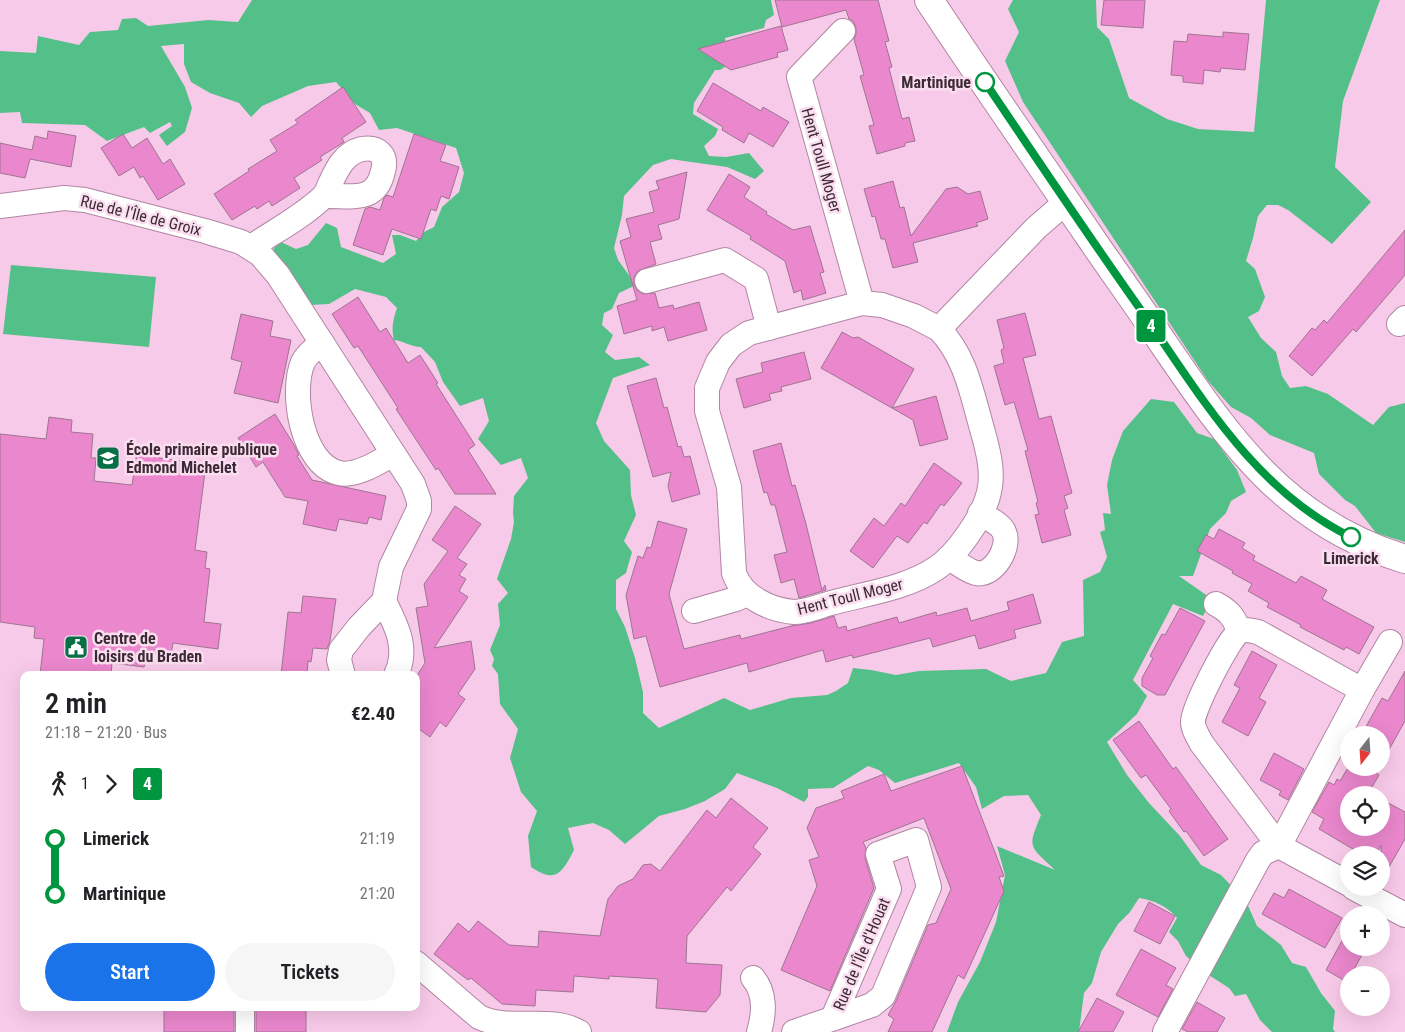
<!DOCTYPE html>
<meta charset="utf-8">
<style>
body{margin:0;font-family:"Roboto Condensed",sans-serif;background:#f6f6f6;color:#202124;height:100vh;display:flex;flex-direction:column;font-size:19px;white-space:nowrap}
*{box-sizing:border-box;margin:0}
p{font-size:16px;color:#757577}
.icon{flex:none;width:28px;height:28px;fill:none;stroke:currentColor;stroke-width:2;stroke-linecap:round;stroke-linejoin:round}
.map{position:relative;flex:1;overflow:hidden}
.panel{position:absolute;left:20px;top:671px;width:400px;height:340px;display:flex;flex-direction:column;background:#fff;border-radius:10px;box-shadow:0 5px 20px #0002}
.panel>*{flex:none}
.badge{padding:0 10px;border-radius:4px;font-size:18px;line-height:32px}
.needle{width:32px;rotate:197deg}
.fabs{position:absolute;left:1340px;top:726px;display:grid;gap:10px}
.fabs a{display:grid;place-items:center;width:50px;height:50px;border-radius:50%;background:#fff;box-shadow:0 5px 20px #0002;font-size:25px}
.map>.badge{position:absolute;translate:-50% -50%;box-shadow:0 0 0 2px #fff}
.legs{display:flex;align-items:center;gap:8px;height:55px;padding:0 25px;font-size:16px}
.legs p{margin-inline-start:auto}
.headline{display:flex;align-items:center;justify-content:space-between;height:85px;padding:0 25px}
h1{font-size:28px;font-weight:600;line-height:38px}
.button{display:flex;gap:10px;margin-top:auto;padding:10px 25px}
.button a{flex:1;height:58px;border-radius:30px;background:#1a73e8;color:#fff;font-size:20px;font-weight:600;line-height:58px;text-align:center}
.button a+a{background:#f6f6f6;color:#202124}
ul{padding:0 25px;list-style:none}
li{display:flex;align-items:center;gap:18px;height:55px;font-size:19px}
li i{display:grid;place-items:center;width:8px;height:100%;margin:0 6px;background:currentColor}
li i::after{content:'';width:12px;height:12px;margin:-6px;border:4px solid;border-radius:50%;background:#fff}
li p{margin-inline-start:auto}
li:first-child i{background:linear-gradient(#0000 50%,currentColor 0)}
li:last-child i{background:linear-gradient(currentColor 50%,#0000 0)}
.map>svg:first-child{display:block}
.green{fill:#54c089}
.building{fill:#ea87cd;stroke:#9e7591}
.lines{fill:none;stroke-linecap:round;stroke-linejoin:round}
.pedestrian-casing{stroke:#b086a3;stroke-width:20}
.minor-casing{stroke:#b086a3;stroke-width:26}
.tertiary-casing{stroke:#b086a3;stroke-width:30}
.pedestrian{stroke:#fff;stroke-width:18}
.minor{stroke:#fff;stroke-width:24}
.tertiary{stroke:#fff;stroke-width:28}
.line-1-casing{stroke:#fff;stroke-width:11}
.line-1{stroke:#009640;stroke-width:8}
.stop-1-dot{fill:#fff;stroke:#009640;stroke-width:2.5}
.labels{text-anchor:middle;stroke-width:5;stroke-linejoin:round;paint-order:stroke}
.stop-label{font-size:16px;font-weight:bold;fill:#3c2a36;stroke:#fadef0;text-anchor:end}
.street-label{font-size:16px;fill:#3c2a36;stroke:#fadef0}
.poi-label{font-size:16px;font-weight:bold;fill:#3c2a36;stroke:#fadef0;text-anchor:start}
</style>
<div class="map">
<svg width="1405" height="1032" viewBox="0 0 1405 1032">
<rect width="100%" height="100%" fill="#f8cae9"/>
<g class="green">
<path d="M252 0H771L774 15 766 20 764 28 725 38 728 65 720 70H715L694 103 693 114 718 129 715 136 704 146 709 156 726 157 749 153 764 171 755 179 727 167 684 161 671 159 653 165 624 196 622 215 614 248 618 260 636 285 619 293 612 309 604 313 602 325 613 335 605 352 615 360 639 357 650 365 613 378 596 423 604 441 630 470 631 495 636 515 624 541 632 552 626 573 616 580V609L625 627 635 658 643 692V713L659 728 724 698 750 710 791 698 827 695 836 691 848 683 853 668 871 670 896 675 919 671 986 669 1011 681 1046 673 1062 642 1084 636 1083 580 1100 572 1107 557 1100 532 1105 530 1103 513 1111 514 1107 485 1112 460 1123 431 1151 399 1174 402 1197 433 1214 439 1237 470 1246 492 1231 501 1226 513 1210 529 1193 576H1179L1212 599 1203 616 1173 604 1133 680 1147 696 1137 714 1107 742 1127 775 1149 803 1180 836 1201 865 1221 875 1246 901 1257 926 1281 945 1292 963 1306 967 1321 993 1335 1011 1333 1029 1335 1032H1272L1260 1020 1246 994 1235 996 1229 988 1204 972 1186 956 1178 941 1169 932 1177 918C1168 907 1154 900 1139 898L1130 912 1118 924 1101 952 1092 983 1084 993 1079 1032H947L958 1002 980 962 996 922 1005 875 997 846 1055 870C1029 845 1027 849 1041 815L1028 795 1004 796 982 809 976 787 959 763 895 783 879 770 868 766 833 788 808 789V797L804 802 777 788 737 773 725 789 705 801 685 809 659 816 625 844 609 830 593 823 568 828 574 850C562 873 556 884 531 867L528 836 537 811 521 792 510 758 518 729 500 704 498 674 492 666 494 659 490 650 500 625 498 604 508 593 497 579 511 539 514 522 513 512 514 496 528 478 521 458 501 465 478 439 489 421 483 398 460 406 443 382 435 362 421 347C411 347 404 341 394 340 391 328 393 320 397 308L386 297 355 289 329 304 311 305 272 256 274 248 281 242 296 249 308 245 326 223 337 228 341 247 383 263 396 254 392 235H400L416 241 424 232 434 227 442 207 459 192 464 173 456 148 397 128 379 130 370 113 355 104 336 82 308 86 262 106 251 117 239 103 210 93 191 82 184 64V44L161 46 185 87 192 108 185 132 167 146 159 135 172 126 170 122 150 133 144 127 107 141 85 125 22 123 20 112 0 113V51L36 53 38 36 79 45 90 32 118 30 122 19 136 18 148 26 208 20 238 22Z"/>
<path d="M1013 0H1096L1097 27 1109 39 1129 98 1167 119 1198 129 1254 132 1266 0H1380L1343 101 1335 167 1371 202 1332 244 1288 210 1278 205H1267L1258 216 1253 238 1246 261 1255 269 1265 297 1259 311 1248 317 1261 338 1276 352 1282 376 1290 388 1306 386 1328 394 1373 425 1389 407 1405 403V542L1376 533 1355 506 1345 500 1319 474 1314 453 1270 435 1251 418 1231 407 1208 381 1023 102 1005 61 1019 32 1008 9Z"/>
<path d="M11 265 156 277 149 347 3 334Z"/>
</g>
<g class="building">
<path d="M775 0H878L889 41 885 42 892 67 889 68 902 119 909 117 915 141 905 143V146L877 154 869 126 874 125 860 76 864 75 854 39 856 34V28L853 21 849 19 846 10 782 27Z"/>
<path d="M1104 0H1145L1143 28 1101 25Z"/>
<path d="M781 26 788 50 777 53 778 57 731 70 698 49Z"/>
<path d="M1223 32 1249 34 1245 70 1221 68 1220 72 1204 70 1203 84 1183 82V76L1171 75 1174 41 1187 42 1188 34 1223 37Z"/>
<path d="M713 83 761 111 763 107 789 122 773 147 749 133 744 143 722 130 723 127 697 111Z"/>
<path d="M343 87 366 122 342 138 344 142 320 157 322 160 294 178 300 188 272 206 269 201 257 209 255 206 232 220 214 194 249 171 248 169 277 151 270 140 298 123 295 120Z"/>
<path d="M48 131 76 136 71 167 30 159 25 178 0 173V143L32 150 35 136 47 139Z"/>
<path d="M123 134 132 148 147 138 163 164 170 159 185 184 158 200 143 176 140 178 134 167 119 176 101 148Z"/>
<path d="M414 134 446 145 440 161 459 167 449 199 441 196 436 211 431 209 421 239 392 229 383 255 353 245 365 209 370 207 380 210 384 198 387 195 393 197Z"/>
<path d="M687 172 679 219 658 225 662 239 650 242 656 264 638 271 634 277V284L637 290 643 294 655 293 659 308 673 305 674 309 699 302 707 330 668 341 664 327 652 331V326L624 334 617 306 637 300 620 241 631 237 626 219 654 212 649 192 659 189 656 181Z"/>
<path d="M729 174 750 187 744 197 767 212 766 214 793 230 810 226 824 272 820 273 826 293 803 300 801 290 794 293 785 261 750 239 751 236 707 210Z"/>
<path d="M893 181 900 208 904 207 911 236 946 189 957 187 968 194 980 191 988 219 976 223 978 226 913 243 918 262 893 268 885 239H881L875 216 872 217 864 189Z"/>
<path d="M1405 230V275L1356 332 1353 329 1312 376 1289 356 1312 328 1315 330 1324 320 1327 323Z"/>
<path d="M358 297 380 332 386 328 408 363 420 355 438 383 436 384 475 445 468 450 496 494H455L438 468 436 470 396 409 398 408 358 346 354 348 332 314Z"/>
<path d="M1025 313 1036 355 1023 358 1039 419 1051 416 1072 493 1064 496 1068 508 1064 510 1071 535 1042 543 1035 515 1039 514 1036 503 1038 502 1025 451 1028 450 1014 402 1005 405 994 366 1004 363 1001 350 1004 348 997 320Z"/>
<path d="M241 314 273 321 270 336 291 340 278 403 234 393 242 362 231 359Z"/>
<path d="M842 332 853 338 858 337 914 369 892 408 821 368Z"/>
<path d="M804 352 811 379 781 387 782 391 769 394 771 400 744 408 736 379 763 372 761 363Z"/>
<path d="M656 378 664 408 667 407 678 447 681 446 684 457 690 456 700 494 672 502 668 486 671 472 653 477 627 386Z"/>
<path d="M936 396 948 439 920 446 913 420 892 408Z"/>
<path d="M275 414 294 445 299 455 297 456 312 480 386 496 381 520 369 517 367 524 339 519 336 531 303 524 308 501 285 497 263 462 256 467 238 438Z"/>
<path d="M49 417 72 420 71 432 93 434 91 458H96L94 481 132 485 138 445 160 449 159 458 206 464 195 550 207 552 205 568 210 569 204 622 221 624 218 649 173 643 171 655 147 652 144 667 112 663 111 675H40L44 639 34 638 35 627 0 622V434L46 439Z"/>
<path d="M781 443 792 486 795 485 806 524 822 590 825 585 826 590 799 598 794 579 781 583 774 555 787 552 775 505H771L767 492 764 493 753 451Z"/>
<path d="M934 463 962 483 944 506 941 504 927 524 924 522 908 543 897 536 873 568 850 551 874 518 884 526 901 503 905 506Z"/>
<path d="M455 506 481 524 457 558 467 564 459 575 466 579 459 591 468 597 434 648 471 641 475 669 458 694 465 699 446 727 440 722 430 737 416 727V677L425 663 416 608 428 606 424 584 448 551 432 540Z"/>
<path d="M658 521 687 529 669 594 684 649 740 635 741 639 791 626 811 623 834 616 838 628 846 626 847 631 897 617 899 623 936 612 937 616 967 608 971 621 1009 610 1007 602 1033 594 1041 623 1014 630 1016 638 979 649 975 635 933 647 930 638 853 658 852 655 826 662 823 650 749 672 747 663 660 687 646 636 634 639 626 595 638 556 643 558 647 547 651 548Z"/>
<path d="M1219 529 1245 543 1242 548 1255 556 1253 560 1296 583 1301 576 1327 590 1322 599 1374 627 1359 654 1346 647 1344 650 1300 627 1301 625 1267 607 1269 603 1248 591 1252 584 1232 573 1233 571 1197 551 1206 535 1214 539Z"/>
<path d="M303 596 336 599 330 641 327 649 313 648 311 662 308 661 307 675H281L288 612 301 613Z"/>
<path d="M1180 608 1205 621 1165 695H1157L1142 686V678L1153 658 1150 656 1162 634 1165 635Z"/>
<path d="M1252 651 1277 665 1259 698 1266 702 1248 736 1222 722 1240 688 1234 685Z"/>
<path d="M1405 671V721L1381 764V735H1365L1363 732 1382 698 1388 701Z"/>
<path d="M1139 721 1173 769 1176 767 1228 839 1204 856 1186 831 1184 832 1176 821 1169 811 1171 809 1146 775 1141 778 1113 740Z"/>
<path d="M1274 753 1304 769 1288 800 1279 795 1281 791 1260 780Z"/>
<path d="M962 766 1004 876 999 877 1004 891 964 979 958 975 932 1032H888L894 1019 888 1015 896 1001 928 925 936 923 951 889 924 818 863 842 866 848 865 858 874 888 830 991 781 970 817 886 809 860 819 857 807 828 816 808 844 798 841 791 884 774 891 791Z"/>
<path d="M1349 766V768H1380L1376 773 1379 775 1369 792 1374 795H1349V828H1381V799L1405 812V839L1381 881V845L1376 855H1363L1319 829 1324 819 1312 812 1329 782 1334 785 1337 779 1340 781Z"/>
<path d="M731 798 768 828 753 847 761 854 731 891 727 887 687 936 686 963 722 965 720 995 706 1012 656 1008 658 979 609 976V979L574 976 573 992 536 990 535 1006 502 1004 471 978 468 980 434 954 458 923 469 932 478 921 509 945 538 947 539 931 600 936 608 899 618 886 633 879 643 865 651 864 660 871 707 810 716 818Z"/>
<path d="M1289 889 1342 918 1325 948 1262 914 1274 893 1284 898Z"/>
<path d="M1149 902 1175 916 1160 944 1134 931Z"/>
<path d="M1343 939 1349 943V948H1358L1364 951 1351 975H1349L1347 982 1326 970Z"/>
<path d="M1141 949 1176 968 1166 985 1173 989 1158 1017 1116 995Z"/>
<path d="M1097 998 1124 1012 1113 1032H1078Z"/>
<path d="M1197 1002 1225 1018 1217 1032H1188L1182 1029Z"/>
<rect x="164" y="1008" width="70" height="24"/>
<path d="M256 1008H302V1010H306V1032H256Z"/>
</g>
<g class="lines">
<g class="pedestrian-casing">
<path id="pedestrian" d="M245 1008V1032"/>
</g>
<g class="minor-casing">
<g id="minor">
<path d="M843 31 799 77 862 303"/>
<path d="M0 206 64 198 85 200 205 231 241 242 260 254 278 275 413 484 419 501V509L391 567 384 601 359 627 341 650 339 660 343 675"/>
<path d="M251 247C275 231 302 217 323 197 326 194 328 189 330 184 337 169 344 153 362 149 369 148 375 148 380 153 385 158 385 164 383 171 376 204 350 195 325 196"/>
<path d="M647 281 725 260 756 279 769 328"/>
<path d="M1399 324 1405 318"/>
<path d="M939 329C963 354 970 385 979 418 985 440 995 469 989 492 984 516 956 556 935 569 907 588 864 594 831 603 820 606 806 612 794 612 770 610 742 597 734 573L729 487 707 411V388L718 362 731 345 749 333 862 303 882 305 914 316 939 329 1036 228 1066 202"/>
<path d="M322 343C315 348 307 354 303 362 290 392 302 465 339 473 356 477 379 462 393 454"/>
<path d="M949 558C957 562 967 571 976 573 994 577 1011 546 1004 532 1001 524 987 518 980 513"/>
<path d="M384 601C396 625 409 648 396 675"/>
<path d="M1216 604C1229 611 1234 617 1239 631"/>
<path d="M694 611 736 599 747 594"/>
<path d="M1362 690 1390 642"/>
<path d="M1279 846 1362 690 1258 632C1252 631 1244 628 1239 632 1229 638 1192 710 1193 722 1193 729 1198 737 1202 744L1279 846 1349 884"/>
<path d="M1354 888 1405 915"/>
<path d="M416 963 479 1017C510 1032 549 1015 579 1032"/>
<path d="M753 978C766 993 764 1015 759 1032"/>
<path d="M794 1032 872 1005 883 996 929 887 916 840 878 854 889 889 833 1018"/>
<path d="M1165 1032 1258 860 1263 853 1279 846"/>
</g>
</g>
<g class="tertiary-casing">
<path id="tertiary" d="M929 0C981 79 1035 156 1088 234 1113 271 1139 306 1163 343 1230 441 1286 523 1405 559"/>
</g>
<use href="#pedestrian" class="pedestrian"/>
<use href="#minor" class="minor"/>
<use href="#tertiary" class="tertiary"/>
</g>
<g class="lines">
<g class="line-1-casing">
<path id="line-1" d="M985 82C1037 159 1089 237 1143 313 1202 398 1255 490 1351 537"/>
</g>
<use href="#line-1" class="line-1"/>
</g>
<defs>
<g id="school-square" transform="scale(1.25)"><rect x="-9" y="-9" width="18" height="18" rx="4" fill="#076f46" stroke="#fadef0"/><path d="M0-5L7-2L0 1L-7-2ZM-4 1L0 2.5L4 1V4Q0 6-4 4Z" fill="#fff"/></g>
<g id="civic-square" transform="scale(1.25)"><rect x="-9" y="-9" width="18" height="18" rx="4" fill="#076f46" stroke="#fadef0"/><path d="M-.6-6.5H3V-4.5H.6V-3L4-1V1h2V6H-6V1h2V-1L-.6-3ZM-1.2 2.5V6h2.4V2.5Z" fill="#fff"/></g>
</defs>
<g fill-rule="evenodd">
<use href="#school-square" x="108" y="458"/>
<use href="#civic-square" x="76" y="647"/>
</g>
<g class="stop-1-dot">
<circle cx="985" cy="82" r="9"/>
<circle cx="1351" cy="537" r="9"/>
</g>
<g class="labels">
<g class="stop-label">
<text x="971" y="88">Martinique</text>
<text x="1351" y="564" text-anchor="middle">Limerick</text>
</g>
<g class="street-label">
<text transform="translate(822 160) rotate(74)" y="6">Hent Toull Moger</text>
<text transform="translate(141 215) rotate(14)" y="6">Rue de l'Île de Groix</text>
<text transform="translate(850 596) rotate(-14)" y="6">Hent Toull Moger</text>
<text transform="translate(861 954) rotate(-67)" y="6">Rue de l'Île d'Houat</text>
</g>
<g class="poi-label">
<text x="126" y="455">École primaire publique<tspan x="126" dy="18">Edmond Michelet</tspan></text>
<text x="94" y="644">Centre de<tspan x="94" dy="18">loisirs du Braden</tspan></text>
</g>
</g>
</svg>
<div class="fabs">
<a><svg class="needle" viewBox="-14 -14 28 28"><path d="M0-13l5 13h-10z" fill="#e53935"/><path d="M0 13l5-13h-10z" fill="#757577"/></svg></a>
<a><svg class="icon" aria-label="locate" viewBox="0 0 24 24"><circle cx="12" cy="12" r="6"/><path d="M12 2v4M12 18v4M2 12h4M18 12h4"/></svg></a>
<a><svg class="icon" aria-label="layers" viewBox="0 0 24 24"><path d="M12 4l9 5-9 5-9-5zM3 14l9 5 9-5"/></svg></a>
<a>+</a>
<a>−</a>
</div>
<b class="badge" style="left:1151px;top:326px;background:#009640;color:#fff">4</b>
<section class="panel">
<div class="headline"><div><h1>2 min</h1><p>21:18 – 21:20 · Bus</p></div><b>€2.40</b></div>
<div class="legs"><svg class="icon" aria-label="walk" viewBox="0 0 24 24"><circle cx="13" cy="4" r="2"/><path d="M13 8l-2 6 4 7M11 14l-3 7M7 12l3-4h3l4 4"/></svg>1<svg class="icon" aria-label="forward" viewBox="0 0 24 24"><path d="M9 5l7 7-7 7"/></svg><b class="badge" style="background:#009640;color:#fff">4</b></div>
<ul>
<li><i style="color:#009640"></i><b>Limerick</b><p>21:19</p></li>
<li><i style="color:#009640"></i><b>Martinique</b><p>21:20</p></li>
</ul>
<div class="button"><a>Start</a><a>Tickets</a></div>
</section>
</div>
